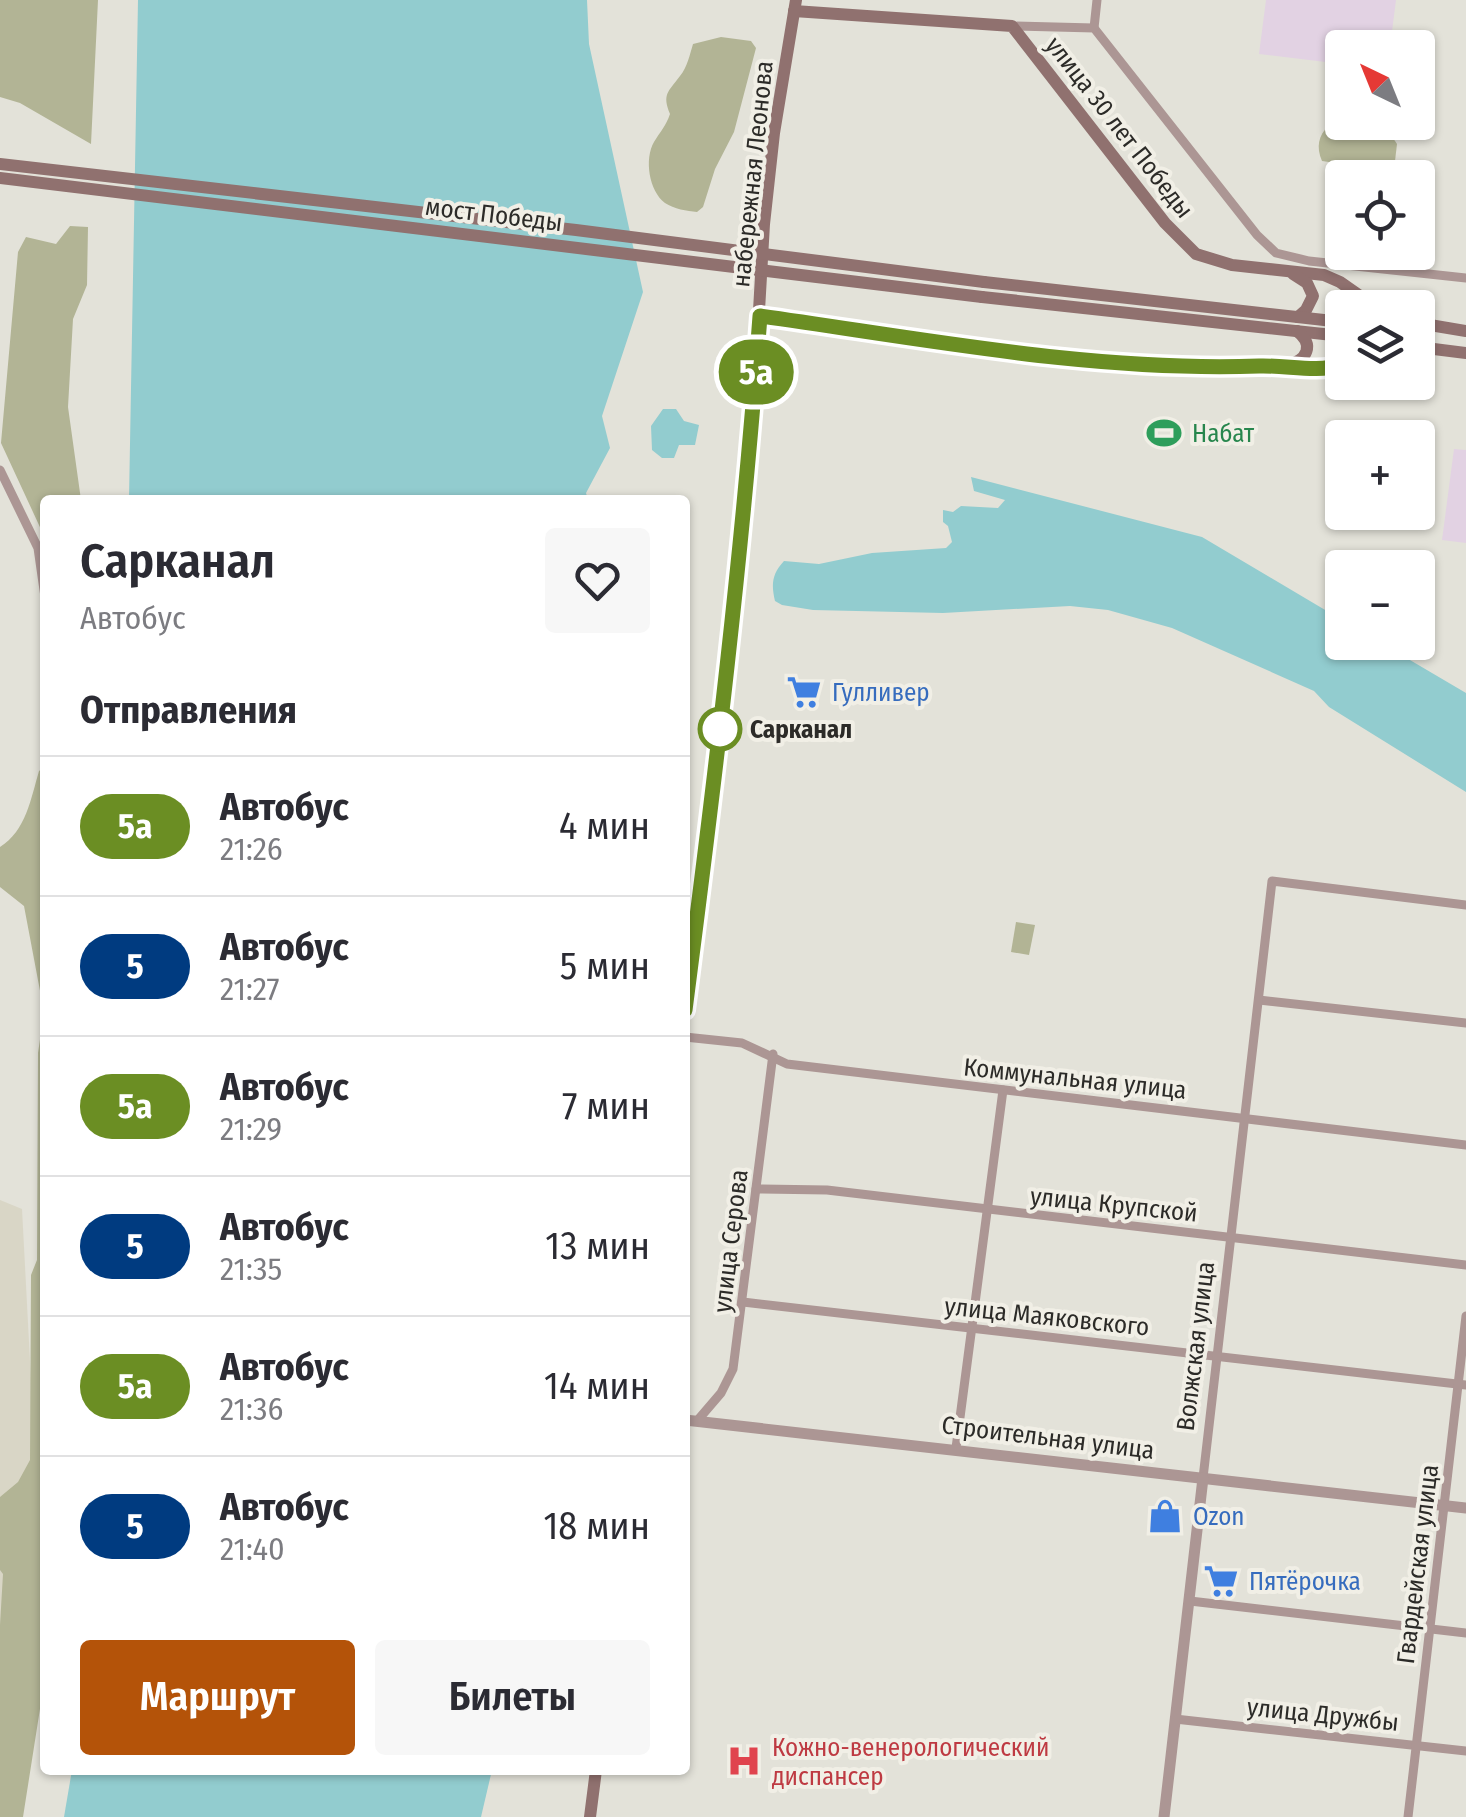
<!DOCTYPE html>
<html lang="ru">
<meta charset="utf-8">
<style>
body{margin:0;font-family:"Fira Sans Condensed",sans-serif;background:#f7f7f7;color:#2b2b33;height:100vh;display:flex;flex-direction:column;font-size:38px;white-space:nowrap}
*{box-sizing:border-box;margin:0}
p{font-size:32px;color:#7c7c81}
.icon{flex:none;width:55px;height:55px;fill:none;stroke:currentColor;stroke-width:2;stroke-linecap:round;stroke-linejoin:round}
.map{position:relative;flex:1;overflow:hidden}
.side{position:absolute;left:40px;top:495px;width:650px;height:1280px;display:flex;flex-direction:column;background:#fff;border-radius:10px;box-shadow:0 2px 8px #0004}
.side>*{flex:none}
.badge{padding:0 20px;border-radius:32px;font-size:35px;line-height:65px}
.needle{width:65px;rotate:317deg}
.buttons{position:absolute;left:1325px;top:30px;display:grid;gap:20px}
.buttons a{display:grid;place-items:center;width:110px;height:110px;border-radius:10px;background:#fff;box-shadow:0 2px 8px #0004;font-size:50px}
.map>.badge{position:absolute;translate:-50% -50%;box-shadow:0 0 0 5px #fff}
h2{padding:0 40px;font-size:38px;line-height:90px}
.round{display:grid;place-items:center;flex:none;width:105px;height:105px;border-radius:10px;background:#f7f7f7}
.headline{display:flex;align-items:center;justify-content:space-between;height:170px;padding:0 40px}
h1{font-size:48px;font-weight:600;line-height:75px}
.primary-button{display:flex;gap:20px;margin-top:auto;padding:20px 40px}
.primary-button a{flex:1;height:115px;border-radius:10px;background:#b45309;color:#fff;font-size:40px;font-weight:600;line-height:115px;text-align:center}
.primary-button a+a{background:#f7f7f7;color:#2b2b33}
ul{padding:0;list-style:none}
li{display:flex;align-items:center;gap:30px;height:140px;padding:0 40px;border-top:2px solid #e1e1e2}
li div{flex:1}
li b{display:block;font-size:38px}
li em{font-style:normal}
li .badge{min-width:110px;font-weight:700;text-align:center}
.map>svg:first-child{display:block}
.built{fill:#d9d6c6}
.education{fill:#e2d2e3}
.green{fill:#b2b495}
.water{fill:#92cccf}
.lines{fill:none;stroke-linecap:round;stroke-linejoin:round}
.minor{stroke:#ac9694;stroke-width:9}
.tertiary{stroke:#ac9694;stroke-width:11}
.secondary{stroke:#90716f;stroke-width:12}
.secondary-bridge{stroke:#90716f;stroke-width:12}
.line-casing{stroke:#fff;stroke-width:22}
.line{stroke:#6b8e23;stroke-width:15}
.stop-dot{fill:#fff;stroke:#6b8e23;stroke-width:5}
.labels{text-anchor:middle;stroke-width:8;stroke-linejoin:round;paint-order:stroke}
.street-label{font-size:25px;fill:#2c2b28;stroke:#f1efe6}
.leisure-label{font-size:25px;fill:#27864d;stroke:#f1efe6;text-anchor:start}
.shop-label{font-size:25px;fill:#366cbe;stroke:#f1efe6;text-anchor:start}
.stop-label{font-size:25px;font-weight:bold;fill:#2c2b28;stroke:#f1efe6;text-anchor:start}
.health-label{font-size:25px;fill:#be3a42;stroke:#f1efe6;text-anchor:start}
</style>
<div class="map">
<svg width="1466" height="1817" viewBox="0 0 1466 1817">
<rect width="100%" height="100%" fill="#e3e2d9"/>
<path class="built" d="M0 1200 22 1209 36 1475 0 1727Z"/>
<g class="education">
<path d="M1266 0H1396L1390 47 1342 48V64L1259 54Z"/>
<path d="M1454 449 1466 450V543L1442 540Z"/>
</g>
<g class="green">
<path d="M0 0H98L91 144 20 103 0 97Z"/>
<path d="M721 37 751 41 756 48 734 132 715 169 703 207 697 212C687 211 674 209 665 203 649 191 644 159 654 142 660 132 666 126 670 114 662 94 668 92 680 76 687 68 690 54 693 44Z"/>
<path d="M1329 125 1391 135 1397 144 1395 161 1385 170 1322 161C1316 147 1318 136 1329 125Z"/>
<path d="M70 226 88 227 87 285 73 319 68 407 81 500H45V538L1 443 18 252 26 237 56 244Z"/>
<path d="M45 767V1677L23 1817H0V1625L3 1574 0 1570V1497L18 1482 30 1460 31 1275 37 1260 38 1053 44 1012 24 906 0 887V847C26 831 31 798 39 771Z"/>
<path d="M1016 922 1035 925 1029 955 1011 952Z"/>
</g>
<g class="water">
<path d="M138 0H587L589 44 643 292 602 416 610 448 586 493 588 500H129Z"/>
<path d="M663 409H676L684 421 699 425 695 445H679L674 458H662L652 450 651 426Z"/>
<path d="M971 477 1202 537 1342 620V642L1381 643 1466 693V792L1329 707 1314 691 1172 628 1108 610 1070 606 943 613 813 610 782 605 775 601C771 584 772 574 784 561L819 564 872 553 946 548 952 542 948 526 943 522V510L953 512 961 506 998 508 1005 500 974 491Z"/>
<path d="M72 1770H492L481 1817H64Z"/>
</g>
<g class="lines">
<g class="minor">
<path d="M1012 26 1094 28 1257 235 1276 253 1309 261 1466 278"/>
<path d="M1094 28 1097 0"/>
<path d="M0 470 38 548 45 597"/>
<path d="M1259 1000 1466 1023"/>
<path d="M685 1037 742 1043 787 1064 1466 1145"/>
<path d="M756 1189 827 1190 1466 1265"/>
<path d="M743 1302 1466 1385"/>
<path d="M697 1421 721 1393 733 1369 773 1054"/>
<path d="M956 1448 1003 1090"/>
<path d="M1203 1478 1272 881 1466 905"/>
<path d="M1190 1601 1466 1633"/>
<path d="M1175 1719 1466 1751"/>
<path d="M1408 1817 1466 1316"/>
</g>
<g class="tertiary">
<path d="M685 1420 1466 1508"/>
<path d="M1164 1817 1203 1478"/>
</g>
<g class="secondary">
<path d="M794 11 1012 26 1165 223 1196 254 1232 265 1324 275 1340 282 1377 308"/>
<path d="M1293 274 1307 283 1313 296 1306 310 1298 317"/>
<path d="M984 282 1342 322"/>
<path d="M982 297 1342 336"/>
<path d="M760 316C925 340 1093 372 1259 366 1288 365 1315 373 1342 365"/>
<path d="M1418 323 1466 331"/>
<path d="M1418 347 1466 353"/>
<path d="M1288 365C1307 360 1315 345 1297 331"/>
<path d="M685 1010 750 466 764 224 774 133 796 0"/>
<path d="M590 1817 596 1770"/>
</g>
<g class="secondary-bridge">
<path d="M0 164 576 230 984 282"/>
<path d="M0 178 982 297"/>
</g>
</g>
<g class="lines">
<g class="line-casing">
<path id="line" d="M685 1010C715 779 743 548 760 316 925 339 1093 372 1259 366 1288 365 1315 373 1342 365"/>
</g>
<use href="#line" class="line"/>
</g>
<defs>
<g id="stadium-bare" transform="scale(2.7)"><path d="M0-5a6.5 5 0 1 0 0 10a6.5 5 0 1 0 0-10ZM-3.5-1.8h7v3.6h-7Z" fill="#2e9e5b" stroke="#f1efe6" stroke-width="2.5" paint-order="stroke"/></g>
<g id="supermarket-bare" transform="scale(2.7)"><path d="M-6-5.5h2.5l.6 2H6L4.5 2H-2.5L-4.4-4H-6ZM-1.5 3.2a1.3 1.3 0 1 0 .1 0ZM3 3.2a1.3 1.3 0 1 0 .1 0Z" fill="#3f7fe0" stroke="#f1efe6" stroke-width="2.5" paint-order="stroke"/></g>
<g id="shop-bare" transform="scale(2.7)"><path d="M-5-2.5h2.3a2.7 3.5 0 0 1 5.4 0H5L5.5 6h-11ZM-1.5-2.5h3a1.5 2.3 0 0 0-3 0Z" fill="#3f7fe0" stroke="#f1efe6" stroke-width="2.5" paint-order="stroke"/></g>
<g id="hospital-bare" transform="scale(2.7)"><path d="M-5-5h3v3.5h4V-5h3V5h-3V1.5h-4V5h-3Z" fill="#e0444e" stroke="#f1efe6" stroke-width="2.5" paint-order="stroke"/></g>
</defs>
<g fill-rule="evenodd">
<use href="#stadium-bare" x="1164" y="433"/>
<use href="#supermarket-bare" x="804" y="692"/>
<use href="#shop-bare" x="1165" y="1516"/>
<use href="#supermarket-bare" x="1221" y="1581"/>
<use href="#hospital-bare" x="744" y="1761"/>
</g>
<circle class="stop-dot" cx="720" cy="729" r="20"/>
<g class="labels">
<g class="street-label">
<text transform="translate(1120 127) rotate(52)" y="9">улица 30 лет Победы</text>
<text transform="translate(752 174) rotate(-84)" y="9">набережная Леонова</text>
<text transform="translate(494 214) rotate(7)" y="9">мост Победы</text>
<text transform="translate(1075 1078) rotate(6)" y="9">Коммунальная улица</text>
<text transform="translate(1114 1204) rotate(6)" y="9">улица Крупской</text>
<text transform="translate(730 1241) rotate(-83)" y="9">улица Серова</text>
<text transform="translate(1047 1316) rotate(6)" y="9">улица Маяковского</text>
<text transform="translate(1195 1346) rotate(-83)" y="9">Волжская улица</text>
<text transform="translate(1048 1437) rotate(7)" y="9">Строительная улица</text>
<text transform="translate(1417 1564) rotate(-83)" y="9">Гвардейская улица</text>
<text transform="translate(1323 1714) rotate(6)" y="9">улица Дружбы</text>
</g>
<g class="leisure-label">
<text x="1192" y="442">Набат</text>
</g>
<g class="shop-label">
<text x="832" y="701">Гулливер</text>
<text x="1193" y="1525">Ozon</text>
<text x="1249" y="1590">Пятёрочка</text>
</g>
<g class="stop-label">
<text x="750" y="738">Сарканал</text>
</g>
<g class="health-label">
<text x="772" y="1756">Кожно-венерологический<tspan x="772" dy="29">диспансер</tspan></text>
</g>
</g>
</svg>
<div class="buttons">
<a><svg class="needle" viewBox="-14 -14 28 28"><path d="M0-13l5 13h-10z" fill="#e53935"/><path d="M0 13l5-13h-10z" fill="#7c7c81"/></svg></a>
<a><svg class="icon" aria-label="locate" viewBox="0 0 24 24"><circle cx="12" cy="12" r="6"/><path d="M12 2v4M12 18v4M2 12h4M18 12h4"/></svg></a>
<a><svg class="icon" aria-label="layers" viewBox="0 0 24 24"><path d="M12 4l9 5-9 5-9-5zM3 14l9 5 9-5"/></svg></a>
<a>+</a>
<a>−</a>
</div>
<b class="badge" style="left:756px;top:372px;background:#6b8e23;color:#fff">5а</b>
<section class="side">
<div class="headline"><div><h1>Сарканал</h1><p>Автобус</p></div><a class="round"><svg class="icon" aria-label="heart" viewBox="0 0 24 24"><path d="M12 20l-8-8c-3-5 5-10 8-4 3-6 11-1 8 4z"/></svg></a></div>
<h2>Отправления</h2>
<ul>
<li><span class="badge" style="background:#6b8e23;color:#fff">5а</span><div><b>Автобус</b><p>21:26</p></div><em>4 мин</em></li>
<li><span class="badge" style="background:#003b80;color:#fff">5</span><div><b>Автобус</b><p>21:27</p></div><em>5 мин</em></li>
<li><span class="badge" style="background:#6b8e23;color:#fff">5а</span><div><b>Автобус</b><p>21:29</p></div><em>7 мин</em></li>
<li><span class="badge" style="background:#003b80;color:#fff">5</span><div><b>Автобус</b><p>21:35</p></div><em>13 мин</em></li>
<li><span class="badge" style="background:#6b8e23;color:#fff">5а</span><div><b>Автобус</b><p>21:36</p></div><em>14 мин</em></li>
<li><span class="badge" style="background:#003b80;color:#fff">5</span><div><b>Автобус</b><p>21:40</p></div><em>18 мин</em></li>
</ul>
<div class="primary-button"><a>Маршрут</a><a>Билеты</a></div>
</section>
</div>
